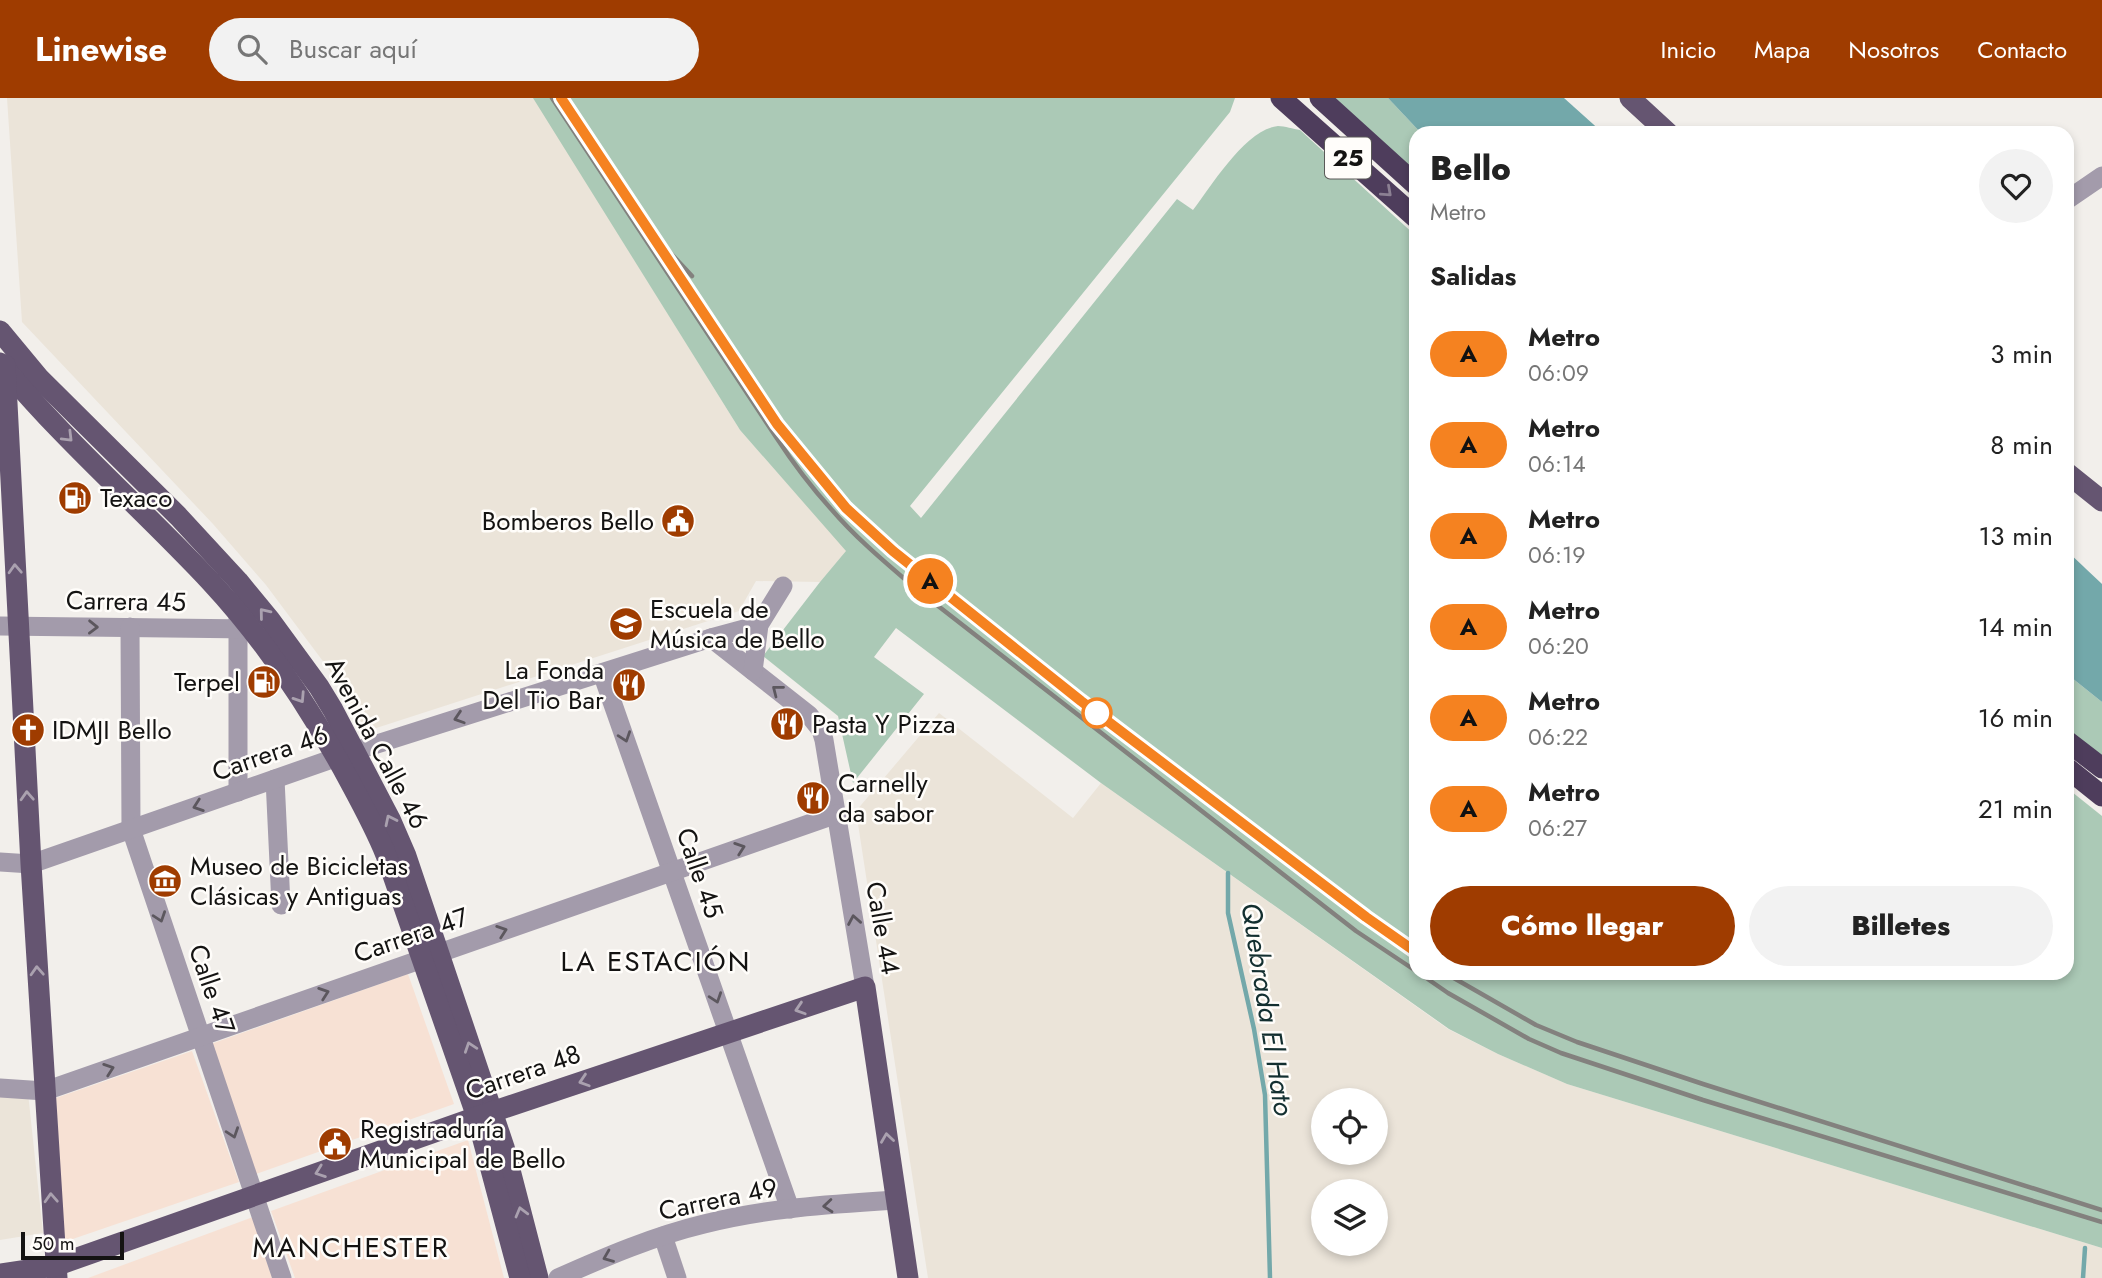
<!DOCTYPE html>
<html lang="es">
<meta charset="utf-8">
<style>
body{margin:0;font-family:Jost,sans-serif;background:#f2f2f2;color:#222;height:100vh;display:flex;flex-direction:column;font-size:26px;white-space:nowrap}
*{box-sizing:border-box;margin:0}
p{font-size:23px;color:#767676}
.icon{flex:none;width:38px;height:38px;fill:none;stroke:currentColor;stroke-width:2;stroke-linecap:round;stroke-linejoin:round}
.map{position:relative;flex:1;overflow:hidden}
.panel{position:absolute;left:1409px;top:28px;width:665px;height:854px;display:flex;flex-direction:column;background:#fff;border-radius:21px;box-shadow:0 4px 10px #0003}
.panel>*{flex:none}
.badge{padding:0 14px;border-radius:23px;font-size:24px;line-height:46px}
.tools{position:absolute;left:1311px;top:990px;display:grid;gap:14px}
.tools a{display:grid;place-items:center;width:77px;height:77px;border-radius:50%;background:#fff;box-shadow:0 4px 10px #0003;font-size:35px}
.scale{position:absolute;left:21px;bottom:18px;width:103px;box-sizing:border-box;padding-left:7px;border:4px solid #141312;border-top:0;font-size:19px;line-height:24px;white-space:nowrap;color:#141312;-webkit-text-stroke:5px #fffdfa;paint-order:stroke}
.map>.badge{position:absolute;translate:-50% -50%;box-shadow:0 0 0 4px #fff}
h2{padding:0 21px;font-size:26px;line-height:63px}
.round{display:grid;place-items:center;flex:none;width:74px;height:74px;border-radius:37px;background:#f2f2f2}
.overview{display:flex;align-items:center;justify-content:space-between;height:119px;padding:0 21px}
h1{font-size:33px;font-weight:800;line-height:52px}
.action{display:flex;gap:14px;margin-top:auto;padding:14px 21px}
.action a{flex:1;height:80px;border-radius:42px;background:#9f3c00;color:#fff;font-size:28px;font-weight:800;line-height:80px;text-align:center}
.action a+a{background:#f2f2f2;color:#222}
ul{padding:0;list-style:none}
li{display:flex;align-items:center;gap:21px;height:91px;padding:0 21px}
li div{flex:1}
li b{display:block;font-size:26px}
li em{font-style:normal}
li .badge{min-width:77px;font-weight:700;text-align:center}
header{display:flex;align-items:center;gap:42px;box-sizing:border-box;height:98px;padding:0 35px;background:#9f3c00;color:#fff}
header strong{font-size:33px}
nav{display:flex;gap:38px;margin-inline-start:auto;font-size:24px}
.search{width:490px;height:63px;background:#f2f2f2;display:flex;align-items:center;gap:18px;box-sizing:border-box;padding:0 24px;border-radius:38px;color:#767676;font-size:26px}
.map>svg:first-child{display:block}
.commercial{fill:#f7e1d4}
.built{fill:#ebe4d9;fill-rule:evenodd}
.green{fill:#abc9b6}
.water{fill:#73a8aa}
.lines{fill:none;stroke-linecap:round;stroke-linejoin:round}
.stream{stroke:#73a8aa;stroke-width:4.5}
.minor{stroke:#a39bab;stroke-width:19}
.major{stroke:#655571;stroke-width:21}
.highway{stroke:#4e3d5c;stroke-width:21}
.rail{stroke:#83817e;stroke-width:4.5}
.oneway{stroke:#8c8093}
.oneway2{stroke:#aaa1af}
.oneway3{stroke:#5c575e}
.line-casing{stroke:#fff;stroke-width:16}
.line{stroke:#f58220;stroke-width:10}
.stop-dot{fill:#fff;stroke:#f58220;stroke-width:3.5}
.labels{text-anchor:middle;stroke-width:5;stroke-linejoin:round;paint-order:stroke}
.shield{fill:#fffdfa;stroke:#5a5958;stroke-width:2}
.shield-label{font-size:24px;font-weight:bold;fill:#141312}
.poi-label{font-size:26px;fill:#141312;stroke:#fffdfa;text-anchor:start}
.street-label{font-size:26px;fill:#141312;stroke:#fffdfa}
.neighbourhood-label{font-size:28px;letter-spacing:2px;fill:#141312;stroke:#fffdfa}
.water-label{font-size:28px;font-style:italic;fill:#132f30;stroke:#fffdfa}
</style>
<header>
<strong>Linewise</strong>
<div class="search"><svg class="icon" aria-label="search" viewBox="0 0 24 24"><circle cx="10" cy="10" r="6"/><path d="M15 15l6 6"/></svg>Buscar aquí</div>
<nav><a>Inicio</a><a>Mapa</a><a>Nosotros</a><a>Contacto</a></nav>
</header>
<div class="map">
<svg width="2102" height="1180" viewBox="0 0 2102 1180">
<rect width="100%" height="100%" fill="#f2efeb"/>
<g class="commercial">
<path d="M408 876 454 1006 256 1076 211 946Z"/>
<path d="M192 953 239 1084 64 1144 56 1000Z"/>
<path d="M468 1042 504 1180H295L271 1113Z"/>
<path d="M253 1119 272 1180H88Z"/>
</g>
<g class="built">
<path d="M7 0H534L740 332 847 453 820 484 756 483 739 513 367 633 328 570 266 487 213 426 22 224Z"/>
<path d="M939 615 1073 720 1101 685 1448 931 1498 956 1567 986 2102 1150V1180H928L856 713ZM1323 1003H1376V1055H1323ZM1323 1094H1376V1146H1323Z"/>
<path d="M0 995H28L43 1135 0 1142Z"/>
</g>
<g class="green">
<path d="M533 0H1235L1230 14 910 408 921 420 1177 101 1193 112C1212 87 1246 31 1278 28 1285 28 1293 31 1300 32L1416 138V875H2067V690L2102 718V1150L1567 986 1498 956 1449 931 1101 685 896 530 874 559 924 596 853 685 838 618 763 558 820 484 846 453 740 332Z"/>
<path d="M1334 0H1388L1421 35H1416V76Z"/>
<path d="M2067 576 2102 604V660L2067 632Z"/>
</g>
<g class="water">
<path d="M1388 0H1564L1603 35H1421Z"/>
<path d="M2067 453 2102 486V604L2067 576Z"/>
</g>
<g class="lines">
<g class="stream">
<path d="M1228 775V815L1254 931 1265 997 1270 1180"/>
<path d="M2083 1180 2085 1150"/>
</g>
<g class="minor">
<path d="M2067 102 2102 78"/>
<path d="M238 519V694"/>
<path d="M0 528 251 531"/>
<path d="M130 529 131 731 282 1180"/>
<path d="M711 540 809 617 821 632 824 642 865 889"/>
<path d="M753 573 759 527 783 488"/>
<path d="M602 575 790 1111"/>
<path d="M275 681 281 807"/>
<path d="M0 764 31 766 355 653 711 540 759 527"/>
<path d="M0 990 45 993 837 716"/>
<path d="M663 1138 677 1180"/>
<path d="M558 1180C605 1159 654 1138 704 1126 766 1110 833 1106 896 1102"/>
</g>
<g class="major">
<path d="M1630 0 1668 35"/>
<path d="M0 233 39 280 178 418 238 483 270 522 319 589 333 612 390 721 406 758 504 1049 538 1180"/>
<path d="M0 265C64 343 142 410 211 484 263 540 306 604 343 671 358 699 374 727 386 757L477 1019 520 1180"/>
<path d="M5 267 31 766 57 1180"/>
<path d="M2067 375 2102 403"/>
<path d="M0 1176 55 1168 477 1019 865 889 908 1180"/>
</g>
<g class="highway">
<path d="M1281 0 1416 120"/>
<path d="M1320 0 1416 87"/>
<path d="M2067 643 2102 670"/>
<path d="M2067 670 2102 698"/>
</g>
<g class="rail">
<path d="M552 0 776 339C793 365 811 389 832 412 857 441 886 465 915 490L1356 833 1416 873"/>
<path d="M648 131 692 178"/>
<path d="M787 339 847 410 878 441 1081 603 1366 819 1416 854"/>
<path d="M1419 875 1448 895 1529 941 1561 955 1703 1002 2102 1124"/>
<path d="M1445 875 1536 927 1577 944 1703 986 2102 1112"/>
</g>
</g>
<defs><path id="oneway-chevron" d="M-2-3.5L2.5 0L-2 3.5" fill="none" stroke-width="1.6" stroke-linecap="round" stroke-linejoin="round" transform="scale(1.75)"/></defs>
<use class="oneway" href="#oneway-chevron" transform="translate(1387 94) rotate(42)"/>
<g class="oneway2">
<use href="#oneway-chevron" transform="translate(68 339) rotate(45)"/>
<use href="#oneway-chevron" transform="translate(15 471) rotate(-93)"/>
<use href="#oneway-chevron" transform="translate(264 515) rotate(-129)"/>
<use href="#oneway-chevron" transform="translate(300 600) rotate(57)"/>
<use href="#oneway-chevron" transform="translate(27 698) rotate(-93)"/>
<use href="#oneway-chevron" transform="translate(390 722) rotate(-116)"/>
<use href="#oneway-chevron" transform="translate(37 873) rotate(-93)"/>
<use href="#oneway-chevron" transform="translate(800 911) rotate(162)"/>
<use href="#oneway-chevron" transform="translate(470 949) rotate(-109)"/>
<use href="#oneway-chevron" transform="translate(584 983) rotate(162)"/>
<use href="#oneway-chevron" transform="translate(887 1040) rotate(-98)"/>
<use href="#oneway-chevron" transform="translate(320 1074) rotate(160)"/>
<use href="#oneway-chevron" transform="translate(51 1100) rotate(-93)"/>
<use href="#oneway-chevron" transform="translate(521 1114) rotate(-105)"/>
</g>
<g class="oneway3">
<use href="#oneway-chevron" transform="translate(93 529) rotate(1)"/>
<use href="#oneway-chevron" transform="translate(777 592) rotate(-142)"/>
<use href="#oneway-chevron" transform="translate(459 620) rotate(162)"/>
<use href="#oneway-chevron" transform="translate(625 639) rotate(71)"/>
<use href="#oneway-chevron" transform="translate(198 708) rotate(161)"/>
<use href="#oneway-chevron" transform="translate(740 750) rotate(-19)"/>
<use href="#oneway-chevron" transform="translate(160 819) rotate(71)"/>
<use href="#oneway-chevron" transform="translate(854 822) rotate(-100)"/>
<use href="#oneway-chevron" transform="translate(502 833) rotate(-19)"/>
<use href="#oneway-chevron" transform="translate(324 895) rotate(-19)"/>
<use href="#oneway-chevron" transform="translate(716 900) rotate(71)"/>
<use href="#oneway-chevron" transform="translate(109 971) rotate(-19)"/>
<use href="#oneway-chevron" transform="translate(233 1035) rotate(71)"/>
<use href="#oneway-chevron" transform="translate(828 1108) rotate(175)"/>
<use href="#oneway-chevron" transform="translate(608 1159) rotate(158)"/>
</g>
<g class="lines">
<g class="line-casing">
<path id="line" d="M561 0 777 326 846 410 893 453 1081 603 1366 819 1416 854"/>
</g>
<use href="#line" class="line"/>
</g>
<defs>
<g id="fuel-disc" transform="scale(1.75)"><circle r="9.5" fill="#9f3c00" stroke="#fffdfa"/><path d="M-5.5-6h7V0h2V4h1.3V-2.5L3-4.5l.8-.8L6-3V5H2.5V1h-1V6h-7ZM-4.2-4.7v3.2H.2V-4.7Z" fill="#fff"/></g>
<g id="civic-disc" transform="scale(1.75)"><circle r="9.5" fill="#9f3c00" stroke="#fffdfa"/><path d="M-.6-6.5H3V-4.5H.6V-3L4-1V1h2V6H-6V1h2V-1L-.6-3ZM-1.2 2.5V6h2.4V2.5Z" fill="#fff"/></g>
<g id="school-disc" transform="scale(1.75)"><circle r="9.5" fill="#9f3c00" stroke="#fffdfa"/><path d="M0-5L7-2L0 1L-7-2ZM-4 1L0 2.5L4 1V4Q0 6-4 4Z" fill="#fff"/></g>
<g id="restaurant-disc" transform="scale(1.75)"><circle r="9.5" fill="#9f3c00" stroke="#fffdfa"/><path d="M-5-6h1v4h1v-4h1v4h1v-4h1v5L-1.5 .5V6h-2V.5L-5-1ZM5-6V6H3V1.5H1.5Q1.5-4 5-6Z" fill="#fff"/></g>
<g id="church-disc" transform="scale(1.75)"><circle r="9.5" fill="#9f3c00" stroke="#fffdfa"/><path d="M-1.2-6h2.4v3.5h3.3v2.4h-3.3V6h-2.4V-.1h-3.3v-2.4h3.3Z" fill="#fff"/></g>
<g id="museum-disc" transform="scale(1.75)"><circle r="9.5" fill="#9f3c00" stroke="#fffdfa"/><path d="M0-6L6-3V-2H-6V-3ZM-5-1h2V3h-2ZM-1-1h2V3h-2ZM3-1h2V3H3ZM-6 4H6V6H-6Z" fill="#fff"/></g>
</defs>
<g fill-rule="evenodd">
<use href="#fuel-disc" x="75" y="400"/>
<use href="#civic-disc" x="678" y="423"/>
<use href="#school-disc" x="626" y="526"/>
<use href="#fuel-disc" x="264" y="584"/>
<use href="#restaurant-disc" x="629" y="587"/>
<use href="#restaurant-disc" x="787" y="626"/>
<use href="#church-disc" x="28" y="632"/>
<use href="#restaurant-disc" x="813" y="700"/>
<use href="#museum-disc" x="165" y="783"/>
<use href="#civic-disc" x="335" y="1046"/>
</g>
<circle class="stop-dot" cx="1097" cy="615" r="14"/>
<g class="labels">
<rect class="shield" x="1325" y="39.5" width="46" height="41" rx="5"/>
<g class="shield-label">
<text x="1348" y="68">25</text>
</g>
<g class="poi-label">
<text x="100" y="409">Texaco</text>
<text x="654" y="432" text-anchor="end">Bomberos Bello</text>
<text x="650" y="520">Escuela de<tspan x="650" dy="30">Música de Bello</tspan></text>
<text x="604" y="581" text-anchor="end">La Fonda<tspan x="604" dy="30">Del Tio Bar</tspan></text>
<text x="240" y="593" text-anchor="end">Terpel</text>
<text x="812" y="635">Pasta Y Pizza</text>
<text x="52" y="641">IDMJI Bello</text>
<text x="838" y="694">Carnelly<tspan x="838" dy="30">da sabor</tspan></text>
<text x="190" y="777">Museo de Bicicletas<tspan x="190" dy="30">Clásicas y Antiguas</tspan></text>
<text x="360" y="1040">Registraduría<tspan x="360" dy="30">Municipal de Bello</tspan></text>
</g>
<g class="street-label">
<text transform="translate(126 503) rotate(1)" y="9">Carrera 45</text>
<text transform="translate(377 645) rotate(62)" y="9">Avenida Calle 46</text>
<text transform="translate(270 655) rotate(-19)" y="9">Carrera 46</text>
<text transform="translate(700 775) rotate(71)" y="9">Calle 45</text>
<text transform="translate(883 830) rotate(80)" y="9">Calle 44</text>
<text transform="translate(411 837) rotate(-19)" y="9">Carrera 47</text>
<text transform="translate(212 891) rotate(71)" y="9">Calle 47</text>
<text transform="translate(523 974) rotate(-19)" y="9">Carrera 48</text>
<text transform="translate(718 1101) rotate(-12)" y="9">Carrera 49</text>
</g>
<g class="neighbourhood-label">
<text x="656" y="873">LA ESTACIÓN</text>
<text x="351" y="1159">MANCHESTER</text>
</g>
<g class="water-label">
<text transform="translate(1268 911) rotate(81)" y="10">Quebrada El Hato</text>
</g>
</g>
</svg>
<div class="tools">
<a><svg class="icon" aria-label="locate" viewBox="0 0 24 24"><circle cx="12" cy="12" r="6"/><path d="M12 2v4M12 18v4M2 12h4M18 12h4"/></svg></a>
<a><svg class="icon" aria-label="layers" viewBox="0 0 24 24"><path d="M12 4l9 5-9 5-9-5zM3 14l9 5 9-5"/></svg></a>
</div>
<div class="scale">50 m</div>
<b class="badge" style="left:930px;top:483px;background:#f58220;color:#111">A</b>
<section class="panel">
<div class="overview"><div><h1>Bello</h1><p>Metro</p></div><a class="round"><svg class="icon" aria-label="heart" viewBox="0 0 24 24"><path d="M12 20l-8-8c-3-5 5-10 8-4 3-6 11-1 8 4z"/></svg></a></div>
<h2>Salidas</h2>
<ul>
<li><span class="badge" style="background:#f58220;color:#111">A</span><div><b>Metro</b><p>06:09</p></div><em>3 min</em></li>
<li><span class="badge" style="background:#f58220;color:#111">A</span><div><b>Metro</b><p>06:14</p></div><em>8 min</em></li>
<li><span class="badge" style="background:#f58220;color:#111">A</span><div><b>Metro</b><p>06:19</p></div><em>13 min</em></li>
<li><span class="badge" style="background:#f58220;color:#111">A</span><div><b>Metro</b><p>06:20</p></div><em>14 min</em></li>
<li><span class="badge" style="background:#f58220;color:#111">A</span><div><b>Metro</b><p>06:22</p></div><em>16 min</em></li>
<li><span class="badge" style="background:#f58220;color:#111">A</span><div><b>Metro</b><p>06:27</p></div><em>21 min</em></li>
</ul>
<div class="action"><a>Cómo llegar</a><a>Billetes</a></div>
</section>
</div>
